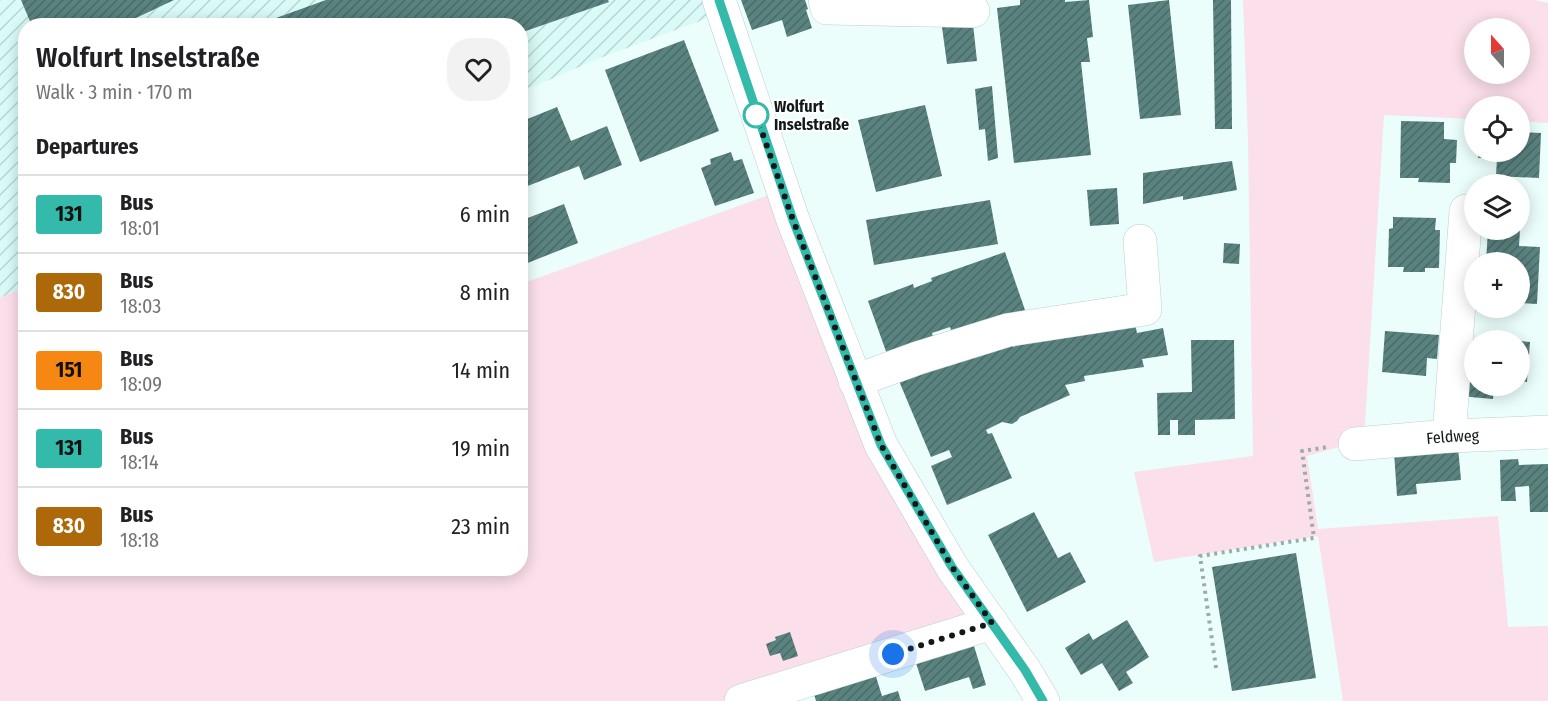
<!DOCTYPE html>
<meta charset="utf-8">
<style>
body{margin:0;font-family:"Fira Sans Condensed",sans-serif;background:#f2f2f2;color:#202124;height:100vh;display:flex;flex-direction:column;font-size:22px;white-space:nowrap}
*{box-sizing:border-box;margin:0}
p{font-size:20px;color:#757577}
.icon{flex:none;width:33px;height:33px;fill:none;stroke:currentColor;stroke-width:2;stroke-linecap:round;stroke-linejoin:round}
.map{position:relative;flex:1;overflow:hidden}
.drawer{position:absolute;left:18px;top:18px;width:510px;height:558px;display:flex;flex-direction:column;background:#fff;border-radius:24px;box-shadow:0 3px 15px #0003}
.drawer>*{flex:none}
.badge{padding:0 12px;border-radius:4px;font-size:21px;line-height:39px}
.needle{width:39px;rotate:339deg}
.buttons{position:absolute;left:1464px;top:18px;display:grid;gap:12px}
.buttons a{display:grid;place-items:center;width:66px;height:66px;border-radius:50%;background:#fff;box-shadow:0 3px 15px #0003;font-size:30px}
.you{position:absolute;width:30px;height:30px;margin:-15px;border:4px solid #fff;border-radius:50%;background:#1a73e8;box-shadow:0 0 0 9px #1a73e833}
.map>.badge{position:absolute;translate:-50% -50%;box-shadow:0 0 0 3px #fff}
h2{padding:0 18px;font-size:22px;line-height:54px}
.round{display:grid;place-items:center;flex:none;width:63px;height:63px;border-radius:24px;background:#f2f2f2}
.headline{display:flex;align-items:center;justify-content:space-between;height:102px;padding:0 18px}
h1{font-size:28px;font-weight:600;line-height:45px}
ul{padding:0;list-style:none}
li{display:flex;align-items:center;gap:18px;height:78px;padding:0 18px;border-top:2px solid #e0e0e0}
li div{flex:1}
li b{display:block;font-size:22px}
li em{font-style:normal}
li .badge{min-width:66px;font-weight:700;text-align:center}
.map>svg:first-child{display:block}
.industrial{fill:url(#industrial-furrows)}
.green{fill:#fbdfea;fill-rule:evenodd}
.building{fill:url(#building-hatch)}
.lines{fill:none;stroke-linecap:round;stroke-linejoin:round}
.minor-casing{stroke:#b9d0ce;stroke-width:34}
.major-casing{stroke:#b9d0ce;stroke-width:34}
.path{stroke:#9dacaa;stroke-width:4;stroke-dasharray:3 4.5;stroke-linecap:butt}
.minor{stroke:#fff;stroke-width:33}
.major{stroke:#fff;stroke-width:33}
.line-casing{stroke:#fff;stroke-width:14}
.line{stroke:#33baab;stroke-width:9}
.walk{stroke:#101918;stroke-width:6;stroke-dasharray:0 10.8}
.stop-dot{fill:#fff;stroke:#33baab;stroke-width:3}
.labels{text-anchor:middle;stroke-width:4.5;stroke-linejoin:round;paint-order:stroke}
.stop-label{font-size:16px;font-weight:bold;fill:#101918;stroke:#fff;text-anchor:start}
.street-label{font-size:16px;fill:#101918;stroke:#fff}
</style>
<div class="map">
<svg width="1548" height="701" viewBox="0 0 1548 701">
<defs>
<pattern id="industrial-furrows" width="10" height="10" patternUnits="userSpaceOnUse" patternTransform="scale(1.5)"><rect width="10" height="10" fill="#d9faf7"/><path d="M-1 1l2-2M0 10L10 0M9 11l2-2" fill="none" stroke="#b9d6d3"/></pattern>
<pattern id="building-hatch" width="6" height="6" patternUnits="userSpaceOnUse" patternTransform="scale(1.5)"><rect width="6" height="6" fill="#5a827f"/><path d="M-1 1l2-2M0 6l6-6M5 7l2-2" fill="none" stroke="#496a67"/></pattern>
</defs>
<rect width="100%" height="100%" fill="#ebfefc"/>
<path class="industrial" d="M0 0H713L716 15 600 58 521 92 520 26H26L25 287 0 298Z"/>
<g class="green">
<path d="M1243 0H1534L1548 3V123L1520 121V106H1474V119L1384 115 1364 440 1307 456 1318 529 1498 516 1508 627 1548 626V701H1343L1318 536 1154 562 1134 472 1253 456 1248 140ZM1474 28H1520V74H1474Z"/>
<path d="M780 191 823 308 989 622 729 701H0V298L25 287 26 568H520L521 284Z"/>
</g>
<g class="building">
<path d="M21 0H174L119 26H32Z"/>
<path d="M326 0H608L609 2 520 33V26H254Z"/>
<path d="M741 0H805L808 9 806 10 812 28 787 37 782 20 752 30Z"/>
<path d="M1020 0H1065V2L1089 0 1093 37 1087 38 1090 62H1081L1091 155 1014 163 997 8 1020 5Z"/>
<path d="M1169 0 1181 115 1140 119 1128 5Z"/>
<path d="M1213 0H1231L1232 129H1215Z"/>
<path d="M973 24 977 61 947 64 942 27Z"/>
<path d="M684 40 719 131 640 162 605 70Z"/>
<path d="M992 86 998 158 988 161 985 129 979 130 975 89Z"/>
<path d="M925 105 942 176 876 192 858 120Z"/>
<path d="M557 107 571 141 607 126 622 165 584 180 579 166 520 189V122Z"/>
<path d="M1401 121 1444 122V139L1457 140 1456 163H1450V183L1418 182 1419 178H1400Z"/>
<path d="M1520 132 1541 133 1539 178 1496 176 1497 158H1478L1479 152H1520Z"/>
<path d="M731 152 734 161 742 159 754 193 715 206 701 168 711 164 710 159Z"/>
<path d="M1232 161 1237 190 1183 200V196L1143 204V173Z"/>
<path d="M1117 188 1119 224 1090 226 1087 190Z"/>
<path d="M990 200 998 244 874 265 866 220Z"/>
<path d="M564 204 578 243 520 266V221Z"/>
<path d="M1393 217 1436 218 1435 230H1440L1439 268H1425V272H1403L1404 267H1388L1389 229 1393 228Z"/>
<path d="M1488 230H1520L1519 246 1540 247 1537 304 1520 303V262H1486Z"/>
<path d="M1224 243 1240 244 1239 264 1223 263Z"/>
<path d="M1005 252 1025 310 953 336 950 327 932 333 934 341 888 357 868 301 913 284 914 288 932 281 931 278Z"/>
<path d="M1135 324 1137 333 1163 328 1168 355 1142 359 1144 367 1084 376 1085 381 1065 385 1070 395 1020 417 1017 421 1012 424 1002 422 986 430 988 434 992 433 1012 478 947 505 931 466 952 457 949 450 931 457 899 381 1010 340 1013 347 1044 334Z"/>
<path d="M1385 331 1439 335 1437 359 1427 358 1426 376 1382 372Z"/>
<path d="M1191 340H1234L1235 419 1195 420V435H1178V420H1170V435H1158L1157 393 1192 392Z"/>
<path d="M1520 341 1530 342 1527 382 1520 381Z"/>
<path d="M1472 345H1474V386H1494L1493 399 1459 396 1460 379 1470 372Z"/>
<path d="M1458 447 1461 480 1416 484 1417 494 1397 496 1394 452Z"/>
<path d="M1518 459 1519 465 1548 464V512H1530L1529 486 1515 487 1516 501H1501L1500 460Z"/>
<path d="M1034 512 1058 558 1070 552 1086 582 1027 612 988 535Z"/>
<path d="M1296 553 1316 678 1232 691 1212 567Z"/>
<path d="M1127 620 1149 657 1126 672 1133 683 1119 691 1102 663 1081 675 1065 648 1089 633 1093 640Z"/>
<path d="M790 632 798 656 783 661 780 653 770 656 766 644 776 640 775 637Z"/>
<path d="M974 646 986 685 973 689 969 677 925 691 916 663Z"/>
<path d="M873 667 882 696 898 691 901 701H816L812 687Z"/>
</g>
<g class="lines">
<g class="minor-casing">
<g id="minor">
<path d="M825 0 827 8 973 11"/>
<path d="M855 381 918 358 1008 330 1145 309 1140 241"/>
<path d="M1449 436 1466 211"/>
<path id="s1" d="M1355 444 1449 436 1548 432"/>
<path d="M741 701 992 623"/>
</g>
</g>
<g class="major-casing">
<path id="major" d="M719 0 793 220 881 445 952 567 1025 671 1043 701"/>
</g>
<path class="path" d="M1216 668 1200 556 1314 538 1302 451 1328 447"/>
<use href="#minor" class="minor"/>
<use href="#major" class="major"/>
</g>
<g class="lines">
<g class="line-casing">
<path id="line" d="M719 0 793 220 881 445 952 567 1025 670 1043 701"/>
</g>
<use href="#line" class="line"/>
<path class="walk" d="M756 115 793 220 881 445 952 567 992 623 893 654"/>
</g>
<circle class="stop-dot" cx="756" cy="115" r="12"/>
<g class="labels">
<g class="stop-label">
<text x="774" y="112">Wolfurt<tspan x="774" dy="18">Inselstraße</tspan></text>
</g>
<g class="street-label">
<text dy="6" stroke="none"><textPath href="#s1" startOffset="98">Feldweg</textPath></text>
</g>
</g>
</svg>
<div class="buttons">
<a><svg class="needle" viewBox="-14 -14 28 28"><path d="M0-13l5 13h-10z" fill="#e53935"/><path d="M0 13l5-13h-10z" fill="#757577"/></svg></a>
<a><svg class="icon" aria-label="locate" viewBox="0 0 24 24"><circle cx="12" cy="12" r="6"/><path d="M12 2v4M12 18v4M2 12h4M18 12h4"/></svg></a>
<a><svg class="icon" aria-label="layers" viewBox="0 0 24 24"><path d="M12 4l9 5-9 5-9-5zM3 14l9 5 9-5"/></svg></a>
<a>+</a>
<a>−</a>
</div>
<div class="you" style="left:893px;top:654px"></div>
<section class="drawer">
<div class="headline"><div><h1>Wolfurt Inselstraße</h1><p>Walk · 3 min · 170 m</p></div><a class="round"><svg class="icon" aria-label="heart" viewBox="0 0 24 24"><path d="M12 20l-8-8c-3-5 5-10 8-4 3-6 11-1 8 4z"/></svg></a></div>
<h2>Departures</h2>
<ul>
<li><span class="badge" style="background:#33baab;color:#111">131</span><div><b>Bus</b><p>18:01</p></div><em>6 min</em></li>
<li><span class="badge" style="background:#ad680a;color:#fff">830</span><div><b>Bus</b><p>18:03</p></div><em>8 min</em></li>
<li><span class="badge" style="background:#f68712;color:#111">151</span><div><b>Bus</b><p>18:09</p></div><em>14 min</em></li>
<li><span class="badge" style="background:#33baab;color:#111">131</span><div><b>Bus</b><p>18:14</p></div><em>19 min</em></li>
<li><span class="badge" style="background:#ad680a;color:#fff">830</span><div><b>Bus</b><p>18:18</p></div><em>23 min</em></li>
</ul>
</section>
</div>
